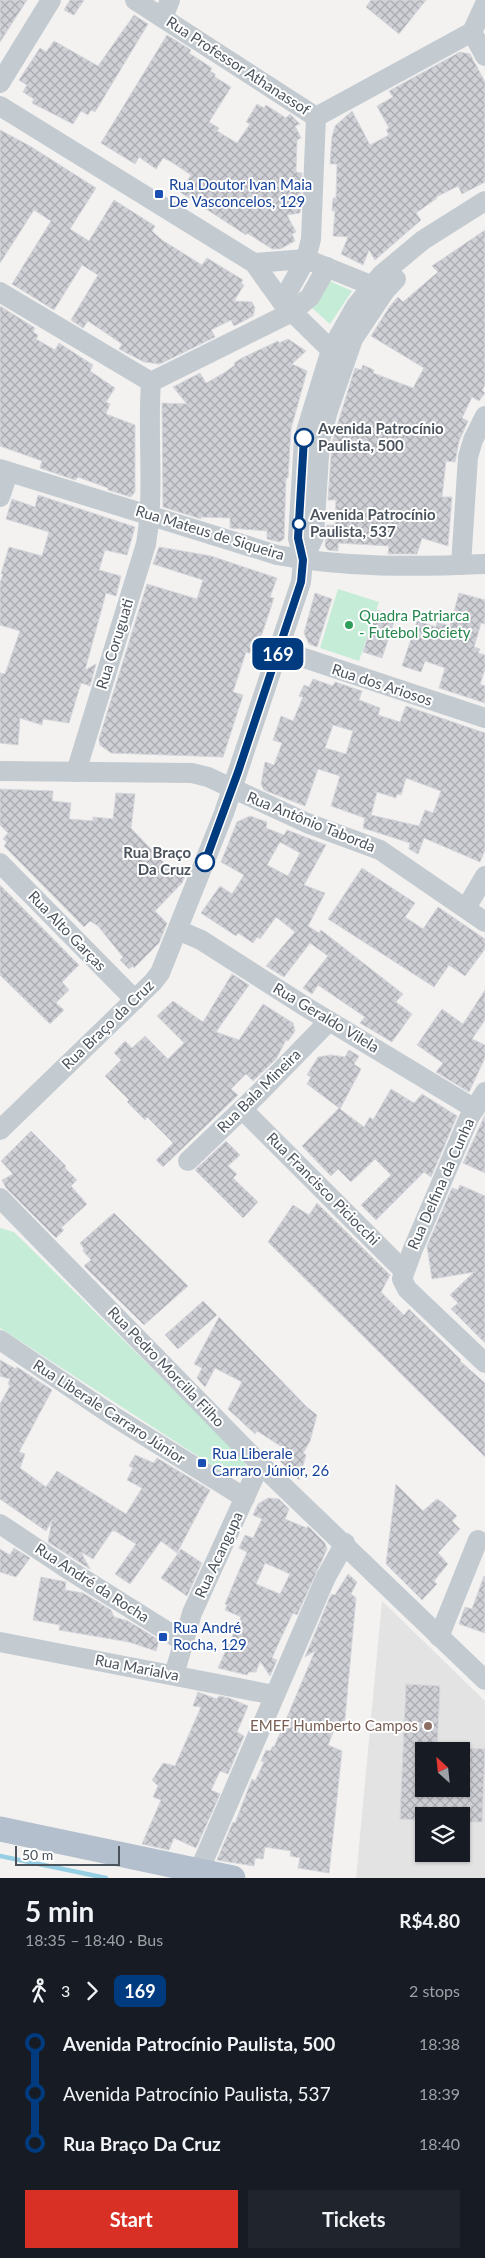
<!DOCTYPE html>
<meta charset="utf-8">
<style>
body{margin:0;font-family:Lato,sans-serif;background:#20242c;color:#f1f3f6;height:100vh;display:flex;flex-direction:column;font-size:19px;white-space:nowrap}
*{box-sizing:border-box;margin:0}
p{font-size:16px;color:#9ea1a6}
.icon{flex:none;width:28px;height:28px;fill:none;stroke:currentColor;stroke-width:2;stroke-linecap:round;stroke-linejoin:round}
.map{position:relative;height:1878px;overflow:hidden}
.sheet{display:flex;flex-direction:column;background:#171b24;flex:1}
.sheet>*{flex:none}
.badge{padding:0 10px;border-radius:8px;font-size:18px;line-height:32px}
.needle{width:32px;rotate:333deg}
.tools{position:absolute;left:415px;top:1742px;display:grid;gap:10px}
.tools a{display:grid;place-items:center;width:55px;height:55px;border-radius:0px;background:#171b24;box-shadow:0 1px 4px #0004;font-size:25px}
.scale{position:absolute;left:15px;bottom:12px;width:105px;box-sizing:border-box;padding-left:5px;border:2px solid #4b535d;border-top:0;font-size:14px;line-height:18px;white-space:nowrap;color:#4b535d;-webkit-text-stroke:4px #fff;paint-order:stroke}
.map>.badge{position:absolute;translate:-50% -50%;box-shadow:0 0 0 2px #fff}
.legs{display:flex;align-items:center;gap:8px;height:55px;padding:0 25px;font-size:16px}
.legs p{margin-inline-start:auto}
.headline{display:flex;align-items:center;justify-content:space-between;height:85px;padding:0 25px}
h1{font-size:28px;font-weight:700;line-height:38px}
.primary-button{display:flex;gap:10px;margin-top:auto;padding:10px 25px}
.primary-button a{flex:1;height:58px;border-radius:0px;background:#d93025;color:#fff;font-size:20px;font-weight:700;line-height:58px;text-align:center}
.primary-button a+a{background:#20242c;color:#f1f3f6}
ul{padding:0 25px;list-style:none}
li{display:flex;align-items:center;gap:18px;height:50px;font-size:19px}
li i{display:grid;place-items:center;width:8px;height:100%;margin:0 6px;background:currentColor}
li i::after{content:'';width:12px;height:12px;margin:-6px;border:4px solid;border-radius:50%;background:#171b24}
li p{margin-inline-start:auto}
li:first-child i{background:linear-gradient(#0000 50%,currentColor 0)}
li:last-child i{background:linear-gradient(currentColor 50%,#0000 0)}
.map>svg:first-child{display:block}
.education{fill:#e4e3e3;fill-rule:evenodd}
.park{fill:#c5ecd6}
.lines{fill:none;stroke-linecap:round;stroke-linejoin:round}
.stream{stroke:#96cfe4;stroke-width:4.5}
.building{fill:url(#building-cross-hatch);stroke:#d6d7dc;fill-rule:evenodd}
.minor{stroke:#c3cbd1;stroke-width:20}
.major{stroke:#b4bfcd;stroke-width:25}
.line-1-casing{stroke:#fff;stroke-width:11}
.line-1{stroke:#003b80;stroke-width:8}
.transit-dot{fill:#1a4fb4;stroke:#fff;stroke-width:2}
.stop-1-dot{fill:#fff;stroke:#003b80;stroke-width:2.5}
.leisure-dot{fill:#2e9e5b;stroke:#fff;stroke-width:2}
.education-dot{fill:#8d6e63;stroke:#fff;stroke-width:2}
.labels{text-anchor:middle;stroke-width:4;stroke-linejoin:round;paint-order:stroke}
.street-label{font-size:15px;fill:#4b535d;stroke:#fff}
.transit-label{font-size:15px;fill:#164399;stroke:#fff;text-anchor:start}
.stop-label{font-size:15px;font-weight:bold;fill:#4b535d;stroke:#fff;text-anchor:start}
.leisure-label{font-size:15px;fill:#27864d;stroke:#fff;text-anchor:start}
.education-label{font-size:15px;fill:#785e54;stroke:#fff;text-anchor:end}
</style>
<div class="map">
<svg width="485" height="1878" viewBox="0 0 485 1878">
<defs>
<pattern id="building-cross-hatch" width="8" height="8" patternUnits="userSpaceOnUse" patternTransform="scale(1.25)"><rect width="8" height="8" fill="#cfd0d5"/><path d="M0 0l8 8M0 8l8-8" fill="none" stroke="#aaabb0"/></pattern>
</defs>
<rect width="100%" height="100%" fill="#f3f2f1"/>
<path class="education" d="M382 1601 485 1701V1878H356ZM424 1751H461V1789H424ZM424 1816H461V1854H424Z"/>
<g class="park">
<path d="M325 279 352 291 330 324 311 307Z"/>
<path d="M338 589 379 602 359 661 320 648Z"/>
<path d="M0 1228 14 1232 244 1459 246 1467 227 1475 0 1328Z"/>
</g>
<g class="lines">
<path class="stream" d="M0 1856 106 1878"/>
</g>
<g class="building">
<path d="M0 0H27L0 42Z"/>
<path d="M70 0H84L74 15 64 10Z"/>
<path d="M371 0H426L399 34 366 7Z"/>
<path d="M134 15 148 24 95 112 91 110 88 115 81 111 73 124 32 103 34 99 23 92 27 85 19 80 40 48 46 52 54 41 98 66Z"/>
<path d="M167 35 191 50 189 53 212 68 210 71 215 74V77L231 87 209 122 219 128 217 131 237 143 250 124 246 122 257 104 264 108 266 105 286 118 290 114 300 124 295 126 301 138 297 140 296 172 302 173 300 213 287 215 296 232 292 234 295 241 280 249H272L247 233 246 235 180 192 191 175 170 161 163 158 156 169 139 157 135 164 101 143Z"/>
<path d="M460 52 470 54 485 82V182L462 194 458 186 436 197 437 198 416 213 421 220 375 260 369 250 363 265 341 254 348 237 333 236 335 211H332L333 198H336L337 164H330L332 137 335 126 352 111 370 145 389 135 386 130 389 128 377 106 393 97 389 91Z"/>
<path d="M0 130 30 146 96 188 70 229 89 241 114 200 155 226 152 231 162 240 202 265 207 258 243 280 241 283 244 285 234 301 252 302 255 308 253 316 234 326 231 320 211 330 215 337 160 364 144 362 119 349 122 344 88 321 83 328 71 320 98 275 82 265 54 310 12 284 51 221 34 210 0 263Z"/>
<path d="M485 230V385L482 390 485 393 479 401 472 397 462 418 468 421 459 441 455 462 446 461 442 497H452L448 546 422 538 417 554H388L389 546 338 543V551L328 550 325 546 327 525H335L336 500H328L332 442 355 368 361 370 363 365 374 370 373 373 413 388 424 368 371 336 390 306 398 297 403 302 438 272 432 266Z"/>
<path d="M0 306 35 328 33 332 38 335 36 339 55 350 59 343 93 365 90 371 115 388 106 402 110 404 106 414 135 425V492L131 497 108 490V488L78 477 75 480 40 468 42 461 0 446Z"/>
<path d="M288 339 306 351 292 364 307 371 291 429 288 478H286L284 539 279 542 267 539V531L230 528V518L201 517V519L163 507 162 403 187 404 173 387 200 373 206 383 224 373 235 365 234 363 242 358 278 341 279 343Z"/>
<path d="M38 495 135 527 127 555 105 550 99 570 121 576 116 596 106 593 85 670 96 664 90 686 81 683 69 723 43 719 42 725 20 718 18 745 0 743V673L5 674 20 631 0 625V583L3 574H1L9 547 42 556 49 532 6 519 12 499 35 507Z"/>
<path d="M159 547 211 556 277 578 270 597 274 598 255 655 246 652 233 692 243 695 223 757 111 753 100 745 99 739 147 584 197 599 203 580 153 564Z"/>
<path d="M315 593 332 599 317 647 309 644 304 633Z"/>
<path d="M459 593 485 600V624L481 623 474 647 480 649 478 653 485 655V669L480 684 485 686V703L439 688 445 668 425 661 421 672 402 666 417 621 436 627 437 622 450 626Z"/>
<path d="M376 610 396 616 382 658 363 652Z"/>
<path d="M313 679 333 686 335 682 362 691 359 700 380 708 378 715 400 722 406 706 485 733V850L480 862 424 838 418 854 409 849 410 843 363 828 365 818 331 806 340 776 318 769 305 806 264 790 261 784 265 762 274 765 282 743 273 740 281 716 293 721 303 697 299 696 304 685 309 687ZM333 725 353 731 346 754 325 748ZM406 778 441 791 433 813 425 810 419 826 371 815 377 792 396 798 397 794 401 795Z"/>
<path d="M0 789 53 791 52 801 71 803 69 819 93 821V817L113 819 116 793 135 794 131 828 168 867H189L182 883 155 911 167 923 159 943 134 968 133 966 129 969 120 960 123 957 98 926 90 921 84 927 4 846 7 842 3 839 8 833 0 825Z"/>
<path d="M250 816 267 822 266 828 284 835 287 830 326 845 304 885 325 893 308 926 319 933 321 930 403 994 396 1002 412 1014 392 1042 360 1023 365 1017 318 985 312 994 303 988 328 956 310 943 284 977 266 966 295 932 276 917 260 939 257 937 253 943 238 933 236 936 201 913 220 886 232 894 244 875 221 862 237 822ZM280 842 300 853 288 876 267 865Z"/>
<path d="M362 868 415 903 405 917 423 929 438 907 485 939V949L465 976 449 965 434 987 328 919Z"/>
<path d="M0 885 79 965 62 982 69 990 56 1003 64 1010 50 1024 0 975Z"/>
<path d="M232 974 249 985 216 1032 239 1040 263 1004 293 1023 295 1031 288 1041 286 1040 276 1059 253 1081 246 1074 231 1089 238 1095 163 1167 156 1160 173 1143 147 1117 145 1120 127 1102 129 1100 105 1076 121 1060 114 1053 125 1041 132 1048 145 1036 168 1059 184 1043 157 1016 173 1001 203 1022Z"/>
<path d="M485 990V1020L472 1039 485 1045V1058L469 1092 436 1072 443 1063 417 1045 442 1009 463 1024Z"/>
<path d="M349 1050 359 1056 354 1064 361 1069 340 1109 364 1127 370 1117 373 1120 391 1089 414 1103 422 1094 457 1116 431 1177 424 1172 376 1220 361 1205 391 1175 375 1159 351 1182 338 1169 331 1176 302 1146 339 1108 307 1084 311 1077 307 1075 318 1057 331 1055 345 1057Z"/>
<path d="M485 1115V1173L463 1163Z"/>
<path d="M31 1131 66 1166 65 1168 77 1180 71 1186 87 1204 61 1228 64 1230 56 1238 6 1188 2 1180 13 1174 1 1161Z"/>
<path d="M226 1141 240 1155 228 1166 237 1174 233 1178 258 1202 243 1218 195 1170Z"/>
<path d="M460 1185 485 1196V1343L451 1309 458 1303 450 1295 474 1272 432 1279 427 1246 452 1188 458 1190Z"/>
<path d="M317 1203 390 1275 381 1292 404 1315 409 1309 461 1360 460 1361 485 1383V1457L268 1242 293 1205 309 1215Z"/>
<path d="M114 1213 188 1286 144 1325 84 1266 91 1260 83 1251 84 1249 80 1243Z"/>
<path d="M203 1301 217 1315 178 1349 165 1335Z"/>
<path d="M219 1317 307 1407 317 1415 310 1441 303 1453 306 1455 299 1480 276 1457 282 1447 257 1431 255 1434 228 1409 242 1382 215 1368 205 1387 197 1378 202 1368 194 1364Z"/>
<path d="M0 1360 16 1369 17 1367 52 1390 19 1452 25 1454 20 1468 46 1487 57 1471 126 1514 142 1488 127 1480 133 1468 129 1466 135 1455 154 1463 157 1458 210 1490 177 1553 161 1541 130 1584 115 1574 136 1544 115 1531H112L93 1559 81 1552 90 1569 48 1542 52 1520 46 1531 0 1499V1404L10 1386 8 1384 10 1379 0 1376Z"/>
<path d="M396 1484 423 1511 437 1499 442 1502 457 1516 452 1521 460 1529 438 1553 448 1564 434 1581 437 1584 422 1600 386 1564Z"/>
<path d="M268 1498 279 1499 289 1509 285 1519 307 1528 308 1526 325 1543 327 1549 297 1615 293 1613 280 1640 272 1658 277 1660 270 1676 260 1661 256 1672H249L247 1675 218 1668 241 1617 225 1610 227 1605 225 1604 247 1552 239 1548 245 1535 253 1538 262 1519 253 1515 258 1504ZM265 1563 290 1574 280 1594 256 1584Z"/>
<path d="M14 1548 30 1558 16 1577 0 1572V1549L10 1555Z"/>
<path d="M181 1549 202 1563 187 1596 161 1578Z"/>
<path d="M348 1574 357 1582 351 1594 356 1598 344 1729 336 1725 328 1745 342 1751 329 1873 298 1868 300 1858 290 1856 291 1851 265 1847 263 1859 255 1858 254 1866 217 1860 233 1822 235 1823 252 1779 255 1781 264 1762 261 1761 266 1750 270 1751 273 1746 274 1747 288 1715 315 1651 305 1657 330 1597 332 1594 335 1595Z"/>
<path d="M484 1576 485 1577V1633L459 1624 465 1607 472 1609Z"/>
<path d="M41 1577 66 1582 65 1590 83 1593 111 1610 114 1617 128 1621 159 1640 156 1651 129 1642 59 1630 60 1625 33 1620Z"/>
<path d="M406 1684 440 1686 437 1751H424V1789H461V1748L485 1749 482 1822H461V1816H424V1820L400 1819Z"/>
<path d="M198 1692 217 1699 219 1696 229 1698 248 1706 237 1732 244 1736 228 1774 220 1771 211 1790 220 1794 196 1848 174 1838 169 1850 142 1844 161 1800 153 1797 158 1786 152 1780 163 1763 175 1766 201 1707 193 1706Z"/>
</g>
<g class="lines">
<g class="minor">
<path d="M135 0 316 117"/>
<path d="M163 18 170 0"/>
<path d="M472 32 485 56"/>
<path d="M0 83 51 0"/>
<path d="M0 106 254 263 282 302 331 350 346 355"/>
<path d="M254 263 306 259 383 290"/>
<path d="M0 292 151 382"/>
<path d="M282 302 306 259 311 239 316 117 472 32 485 4"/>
<path d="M151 382 292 312 310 297 327 267"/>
<path d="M0 469 277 555C345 568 416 567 485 564"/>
<path d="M0 497 8 473"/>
<path d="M303 560 314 537 320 440 328 411 353 339 385 291 396 279"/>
<path d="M461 565 468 457 473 440 485 416"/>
<path d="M280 650 485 718"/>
<path d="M0 771 192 773 208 777 307 823 380 850 485 922"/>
<path d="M76 772 146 544C155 491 147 436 151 382"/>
<path d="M0 863 135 1000"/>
<path d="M466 908 485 876"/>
<path d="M178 930 201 940 306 1007 475 1109"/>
<path d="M485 1092 469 1118 413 1249 402 1279 407 1289 485 1363"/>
<path d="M242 1109 404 1271"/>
<path d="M0 1130 153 982 160 973 224 813 301 582 303 560 298 538 304 438 331 350 356 306 381 275 423 240 485 201"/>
<path d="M188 1161 257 1095 329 1021"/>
<path d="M0 1198 260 1464 485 1680"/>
<path d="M0 1340 113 1416 245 1498"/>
<path d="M0 1524 66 1568 184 1642"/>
<path d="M439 1637 478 1540"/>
<path d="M0 1642 274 1695"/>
<path d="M174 1675 192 1613 260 1464"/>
<path d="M199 1871 326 1577 345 1543"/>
</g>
<path class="major" d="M0 1829 233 1878"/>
</g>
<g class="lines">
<g class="line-1-casing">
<path id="line-1" d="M205 862 238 772 301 582 303 560 298 538 304 438"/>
</g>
<use href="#line-1" class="line-1"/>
</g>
<g class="transit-dot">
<rect x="154" y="189" width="10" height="10" rx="2.5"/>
<rect x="197" y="1458" width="10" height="10" rx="2.5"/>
<rect x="158" y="1632" width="10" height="10" rx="2.5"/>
</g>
<g class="stop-1-dot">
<circle cx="304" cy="438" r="9"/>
<circle cx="299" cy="524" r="6"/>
<circle cx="205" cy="862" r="9"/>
</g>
<circle class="leisure-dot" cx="349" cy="625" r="5"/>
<circle class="education-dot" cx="428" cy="1726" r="5"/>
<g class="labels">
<g class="street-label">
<text transform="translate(238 66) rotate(33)" y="5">Rua Professor Athanassof</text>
<text transform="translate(210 533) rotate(17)" y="5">Rua Mateus de Siqueira</text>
<text transform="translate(115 644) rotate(-73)" y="5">Rua Coruguati</text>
<text transform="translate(382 685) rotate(18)" y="5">Rua dos Ariosos</text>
<text transform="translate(311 822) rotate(22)" y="5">Rua Antônio Taborda</text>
<text transform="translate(67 931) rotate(46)" y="5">Rua Alto Garças</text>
<text transform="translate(326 1018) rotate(31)" y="5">Rua Geraldo Vilela</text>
<text transform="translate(108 1025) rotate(-44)" y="5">Rua Braço da Cruz</text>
<text transform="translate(259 1091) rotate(-45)" y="5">Rua Bala Mineira</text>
<text transform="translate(441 1184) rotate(-66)" y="5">Rua Delfina da Cunha</text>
<text transform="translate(323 1189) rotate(45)" y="5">Rua Francisco Piciocchi</text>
<text transform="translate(166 1367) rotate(46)" y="5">Rua Pedro Morcilla Filho</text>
<text transform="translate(109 1412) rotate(33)" y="5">Rua Liberale Carraro Júnior</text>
<text transform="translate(219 1555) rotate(-65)" y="5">Rua Acangupa</text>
<text transform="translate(92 1583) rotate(33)" y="5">Rua André da Rocha</text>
<text transform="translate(137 1668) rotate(11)" y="5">Rua Marialva</text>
</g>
<g class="transit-label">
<text x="169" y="190">Rua Doutor Ivan Maia<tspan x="169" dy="17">De Vasconcelos, 129</tspan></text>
<text x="212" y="1459">Rua Liberale<tspan x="212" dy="17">Carraro Júnior, 26</tspan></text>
<text x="173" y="1633">Rua André<tspan x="173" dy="17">Rocha, 129</tspan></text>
</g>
<g class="stop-label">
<text x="318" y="434">Avenida Patrocínio<tspan x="318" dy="17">Paulista, 500</tspan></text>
<text x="310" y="520">Avenida Patrocínio<tspan x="310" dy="17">Paulista, 537</tspan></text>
<text x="191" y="858" text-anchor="end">Rua Braço<tspan x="191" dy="17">Da Cruz</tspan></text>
</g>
<g class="leisure-label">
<text x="359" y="621">Quadra Patriarca<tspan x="359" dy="17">- Futebol Society</tspan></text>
</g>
<g class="education-label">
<text x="418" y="1731">EMEF Humberto Campos</text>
</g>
</g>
</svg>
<div class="tools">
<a><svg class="needle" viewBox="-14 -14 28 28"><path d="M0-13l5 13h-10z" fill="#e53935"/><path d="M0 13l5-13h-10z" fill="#9ea1a6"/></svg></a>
<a><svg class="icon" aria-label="layers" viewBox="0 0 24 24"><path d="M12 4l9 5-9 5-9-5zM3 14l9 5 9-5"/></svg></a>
</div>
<div class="scale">50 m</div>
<b class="badge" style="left:278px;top:654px;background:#003b80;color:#fff">169</b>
</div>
<section class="sheet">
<div class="headline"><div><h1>5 min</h1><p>18:35 – 18:40 · Bus</p></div><b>R$4.80</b></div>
<div class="legs"><svg class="icon" aria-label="walk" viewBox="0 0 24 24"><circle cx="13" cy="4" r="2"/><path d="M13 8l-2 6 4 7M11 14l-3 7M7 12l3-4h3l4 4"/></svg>3<svg class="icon" aria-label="forward" viewBox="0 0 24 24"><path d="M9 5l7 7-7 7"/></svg><b class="badge" style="background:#003b80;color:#fff">169</b><p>2 stops</p></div>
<ul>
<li><i style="color:#003b80"></i><b>Avenida Patrocínio Paulista, 500</b><p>18:38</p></li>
<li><i style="color:#003b80"></i><span>Avenida Patrocínio Paulista, 537</span><p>18:39</p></li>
<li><i style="color:#003b80"></i><b>Rua Braço Da Cruz</b><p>18:40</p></li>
</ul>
<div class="primary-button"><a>Start</a><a>Tickets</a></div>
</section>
